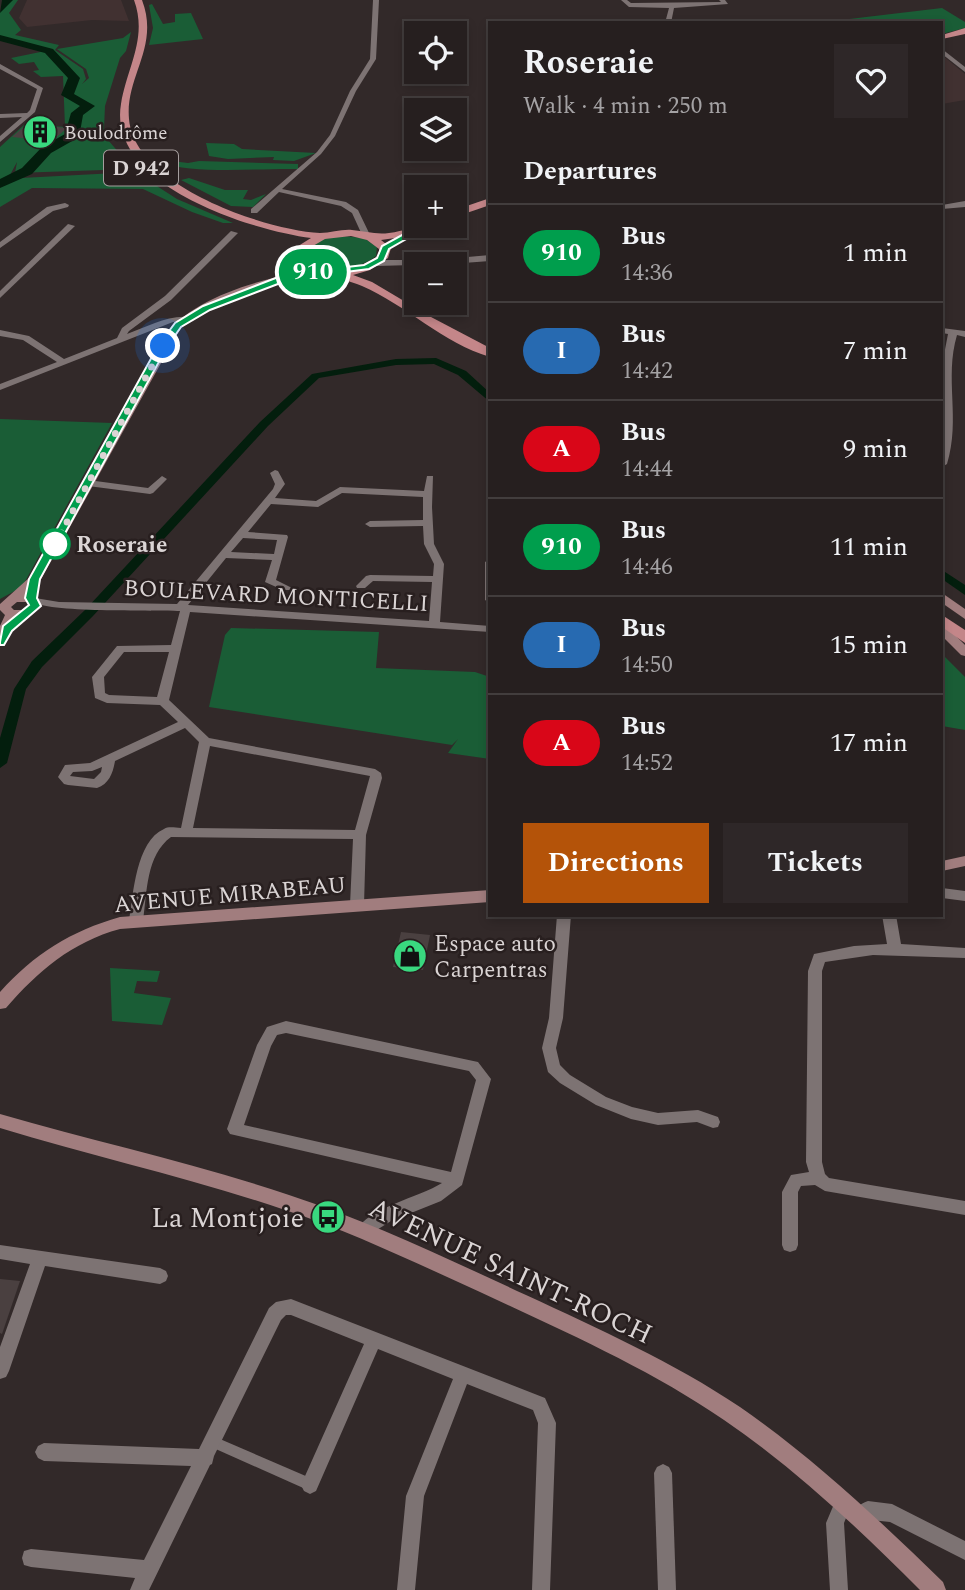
<!DOCTYPE html>
<meta charset="utf-8">
<style>
body{margin:0;font-family:Spectral,serif;background:#2e2728;color:#f1f3f6;height:100vh;display:flex;flex-direction:column;font-size:26px;white-space:nowrap}
*{box-sizing:border-box;margin:0}
p{font-size:23px;color:#a4a2a4}
.icon{flex:none;width:38px;height:38px;fill:none;stroke:currentColor;stroke-width:2;stroke-linecap:round;stroke-linejoin:round}
.map{position:relative;flex:1;overflow:hidden}
.panel{position:absolute;left:488px;top:21px;width:455px;height:896px;display:flex;flex-direction:column;background:#261f1f;border-radius:0px;box-shadow:0 4px 10px #0003,0 0 0 2px #423d3d}
.panel>*{flex:none}
.badge{padding:0 14px;border-radius:23px;font-size:24px;line-height:46px}
.fabs{position:absolute;left:404px;top:21px;display:grid;gap:14px}
.fabs a{display:grid;place-items:center;width:63px;height:63px;border-radius:0px;background:#261f1f;box-shadow:0 4px 10px #0003,0 0 0 2px #423d3d;font-size:35px}
.you{position:absolute;width:35px;height:35px;margin:-18px;border:5px solid #fff;border-radius:50%;background:#1a73e8;box-shadow:0 0 0 10px #1a73e833}
.map>.badge{position:absolute;translate:-50% -50%;box-shadow:0 0 0 4px #fff}
h2{padding:0 35px;font-size:26px;line-height:63px}
.round{display:grid;place-items:center;flex:none;width:74px;height:74px;border-radius:0px;background:#2e2728}
.headline{display:flex;align-items:center;justify-content:space-between;height:119px;padding:0 35px}
h1{font-size:33px;font-weight:700;line-height:52px}
.action{display:flex;gap:14px;margin-top:auto;padding:14px 35px}
.action a{flex:1;height:80px;border-radius:0px;background:#b45309;color:#fff;font-size:28px;font-weight:700;line-height:80px;text-align:center}
.action a+a{background:#2e2728;color:#f1f3f6}
ul{padding:0;list-style:none}
li{display:flex;align-items:center;gap:21px;height:98px;padding:0 35px;border-top:2px solid #423d3d}
li div{flex:1}
li b{display:block;font-size:26px}
li em{font-style:normal}
li .badge{min-width:77px;font-weight:700;text-align:center}
.map>svg:first-child{display:block}
.built{fill:#413131}
.green{fill:#1a5d36}
.lines{fill:none;stroke-linecap:round;stroke-linejoin:round}
.canal{fill:#031e0d;fill-rule:evenodd}
.river{fill:#031e0d;fill-rule:evenodd}
.building{fill:#4a4040}
.pedestrian{fill:#7d7373;fill-rule:evenodd}
.minor{fill:#7d7373;fill-rule:evenodd}
.tertiary{fill:#7d7373;fill-rule:evenodd}
.secondary{fill:#a17d7e;fill-rule:evenodd}
.primary{fill:#c48689;fill-rule:evenodd}
.line{fill:#009e4d;stroke:#fff;stroke-width:2}
.walk{stroke:#dad4d4;stroke-width:7;stroke-dasharray:0 12.6}
.stop-dot{fill:#fff;stroke:#009e4d;stroke-width:3.5}
.labels{text-anchor:middle;stroke-width:5;stroke-linejoin:round;paint-order:stroke}
.far-poi-label{font-size:19px;fill:#dad4d4;stroke:#281f1f;text-anchor:start}
.shield{fill:#281f1f;stroke:#a59e9e;stroke-width:2}
.shield-label{font-size:21px;font-weight:bold;fill:#dad4d4}
.stop-label{font-size:23px;font-weight:bold;fill:#dad4d4;stroke:#281f1f;text-anchor:start}
.street-label{font-size:23px;fill:#dad4d4;stroke:#281f1f}
.poi-label{font-size:23px;fill:#dad4d4;stroke:#281f1f;text-anchor:start}
.near-poi-label{font-size:28px;fill:#dad4d4;stroke:#281f1f;text-anchor:end}
.near-street-label{font-size:28px;fill:#dad4d4;stroke:#281f1f}
</style>
<div class="map">
<svg width="965" height="1590" viewBox="0 0 965 1590">
<rect width="100%" height="100%" fill="#322929"/>
<g class="built">
<path d="M27 0H121L129 21 92 20 27 27 19 18Z"/>
<path d="M942 55 965 74V100L942 104Z"/>
</g>
<g class="green">
<path d="M9 0H18L9 13 21 30 15 35 59 45 55 50 83 69 86 79 82 84 89 78 86 69 57 49 123 38 131 32 126 51 120 58 105 106 104 129 108 140 133 169 15 173 17 162 10 175 0 180V147L25 124 65 127 63 76 41 77 33 71 39 70 34 62 19 64 11 58 50 50 0 37V12Z"/>
<path d="M152 4 163 24 175 22V14L191 13 203 39 149 45 153 28 149 5Z"/>
<path d="M942 8 965 22V28L942 34V23L824 22Z"/>
<path d="M206 143 234 144 242 149 316 153 294 161 273 160 274 157 228 159 209 156Z"/>
<path d="M164 160 188 163 199 161 298 164V169C260 168 193 175 160 162Z"/>
<path d="M135 172 177 199 233 223H223L192 212 143 189 32 188 0 207V186L21 178Z"/>
<path d="M189 178 225 190H248L243 199 251 200 266 194 253 207 231 206 181 180Z"/>
<path d="M341 236 364 238 377 247 376 256C358 271 323 274 307 256L308 247 319 240Z"/>
<path d="M0 419 112 423 22 587 0 599Z"/>
<path d="M231 628 379 632 376 668 475 672 490 677V759L448 753 458 739 452 745 209 707 225 635Z"/>
<path d="M942 654 965 677V730L942 726Z"/>
<path d="M110 968 160 971 157 982 137 981 134 993 171 998 162 1025 112 1021Z"/>
</g>
<g class="lines">
<g class="canal">
<path d="M436 358 466 371 490 393V402L458 375 434 364 396 365 319 378 268 426 93 616 42 667 26 689 7 763 0 768V738L14 689 32 661 85 610 260 422 312 374 396 359Z"/>
<path d="M942 570 965 585V595L942 579Z"/>
</g>
<g class="river">
<path d="M2 0H13L0 13Z"/>
<path d="M0 35 53 49 80 78 74 94 95 106 83 115 80 132 74 140 51 153 32 174 0 188V179L22 168 42 147 65 134 71 113 80 106 61 95 68 78 45 53 0 41Z"/>
</g>
</g>
<g class="building">
<path d="M27 124 67 128 52 141 12 137Z"/>
<path d="M401 932 430 935 423 970 393 967Z"/>
<path d="M0 1279 20 1281 2 1334 0 1333Z"/>
</g>
<g class="lines">
<path class="pedestrian" d="M213 1436 315 1480 316 1485 315 1490 310 1491 209 1446 207 1442 209 1438Z"/>
<g class="minor">
<path d="M373 0H379L376 59 356 91 335 136 321 154 282 189 346 202 358 210 370 235 363 237 352 213 341 206 279 192 257 213H251V209L317 152 330 135 350 91 370 59Z"/>
<path d="M621 0H627L631 3 721 2 719 0H725L728 4 674 8 671 23H665L669 8 629 7Z"/>
<path d="M942 49 965 67V72L942 54Z"/>
<path d="M0 64 43 88 35 112 0 142V136L22 117 0 118V114L27 113 30 110 37 89 0 69Z"/>
<path d="M65 203 69 205 68 207 53 211 0 248V242L47 207Z"/>
<path d="M68 224 75 226 0 298V291Z"/>
<path d="M231 231 238 233 171 300 129 331 127 334C147 327 167 315 189 317V321L173 322 0 390V384L57 362 23 340 0 336V330L29 336 64 359 117 338 122 328 165 296Z"/>
<path d="M942 328 965 331V337L957 335C944 379 961 418 947 464L942 467 945 414 942 365 948 334 942 333Z"/>
<path d="M275 470 278 471 285 484 275 498 316 501 340 487 424 491 427 476H433L432 507 434 544 444 564 440 622 490 626V632L190 612 169 700 209 738 375 769 381 773 382 778 366 835 364 905 362 909H352L350 905 353 839 171 837C146 855 147 893 143 921L141 925H131L129 921C133 895 136 841 164 829 169 826 175 828 181 828L199 742 185 728 115 761C113 773 109 784 97 788L68 785 64 784 58 777 65 765 90 763 178 722 160 705 107 703 95 698 92 677 117 646 171 645 180 611C152 610 47 613 30 601L35 598 59 602 177 604 273 489 275 484 270 473ZM342 493 423 497V520L370 521 365 524 370 527 423 526 424 544 434 564 433 576 370 575 366 576 356 586 357 588H365L373 581 432 582 429 621 188 605 226 558 272 560 265 582 283 590H291L292 588 276 580 288 537 287 535 248 532 271 504 318 507ZM243 538 277 540 274 554 231 552ZM124 652H169L157 697 109 695 105 693 104 677ZM210 746 370 776 355 830 193 828ZM102 767 101 772 94 779 70 776 73 772 92 771Z"/>
<path d="M162 476 167 479 153 493 150 494 88 486 83 483 88 480 148 488Z"/>
<path d="M490 559V603L485 600V562Z"/>
<path d="M942 888 965 891V901L942 898Z"/>
<path d="M557 915H571L563 1018 556 1048 560 1065 570 1075 606 1097 632 1107 658 1113 698 1110 718 1117 720 1122 718 1127 713 1128 697 1122 658 1125 631 1119 596 1105 560 1083 548 1072 542 1048 549 1018Z"/>
<path d="M882 915H896L901 944 965 948V958L873 955 825 962 822 971V1162L825 1174 829 1178 965 1201V1215L825 1191 815 1185 801 1186 798 1192V1245L796 1250 790 1252 784 1250 782 1245V1192L791 1175 809 1172 806 1162 808 971 814 954 854 946 887 944Z"/>
<path d="M286 1021 478 1062 491 1079 462 1185 441 1201 391 1221 364 1238 358 1236 356 1231C367 1208 420 1197 442 1183L230 1134 227 1129 257 1045 267 1027ZM286 1033 469 1071 476 1080 451 1172 244 1125 271 1046 277 1035Z"/>
<path d="M0 1245 160 1268 166 1271 168 1276 166 1281 160 1284 45 1266 9 1371 6 1377 0 1379V1347L30 1264 0 1259Z"/>
<path d="M291 1299 545 1398 556 1423 550 1590H532L538 1423 533 1410 467 1384 424 1496 415 1590H397L406 1496 453 1379 378 1349 316 1491 310 1494 304 1491 301 1485 364 1344 291 1315H286L281 1320 214 1456 212 1464 210 1465 149 1590H130L135 1578 31 1567 24 1565 22 1558 24 1551 31 1549 144 1560 191 1466 44 1461 38 1458 35 1452 38 1446 44 1443 199 1449 269 1308 276 1302Z"/>
<path d="M663 1464 669 1467 672 1473 676 1590H658L654 1473 657 1467Z"/>
<path d="M843 1494 849 1497 852 1503 844 1523 848 1590H830L826 1523 837 1497Z"/>
<path d="M868 1501 892 1504 965 1541V1560L890 1522 871 1520 860 1527 854 1524 851 1518C854 1509 859 1504 868 1501Z"/>
</g>
<g class="tertiary">
<path d="M965 201V207L942 209V205Z"/>
<path d="M490 255V261L450 264 376 266 372 263 376 260H434Z"/>
</g>
<g class="secondary">
<path d="M326 268 329 269V273C280 283 218 293 180 329L41 579 27 594 35 595 37 598 31 602H17L11 607 14 610H30L32 613 30 616 16 617 6 642 0 646V626L5 615 0 610V604L30 577 161 341C190 294 275 275 326 268Z"/>
<path d="M942 593 965 609V619L942 603Z"/>
<path d="M942 625 946 626 965 645V656L961 655 942 636Z"/>
<path d="M965 856V866L942 871V861Z"/>
<path d="M490 890V902L120 929C72 942 38 971 6 1008L0 1009V992C34 954 71 931 120 917Z"/>
<path d="M0 1114C96 1142 195 1163 289 1195 371 1222 448 1259 526 1295 599 1329 673 1362 740 1407 814 1458 879 1520 943 1582L946 1590H920C859 1529 796 1469 724 1420 648 1368 563 1331 480 1292 416 1263 352 1232 285 1210 191 1178 95 1157 0 1128Z"/>
</g>
<g class="primary">
<path d="M134 0H142C160 47 125 76 129 119 134 185 264 230 320 233 331 233 342 229 352 230 365 231 376 235 389 233 404 231 415 226 430 226L395 238 381 240 391 248 388 258 370 270 353 275 372 282 431 317 490 348V357C443 343 406 305 362 286 339 276 311 277 294 257L295 248 311 238C250 230 107 185 121 104 127 67 148 38 134 0ZM351 236 367 240 379 249V255C358 272 326 276 306 256V250L325 239Z"/>
<path d="M965 28V34L942 39V35Z"/>
<path d="M490 198V205L455 217V210Z"/>
<path d="M942 615 965 630V643L942 627Z"/>
</g>
</g>
<path class="line" d="M422 224 429 226 389 249 384 261 369 269 291 279 210 310 181 327 167 347 40 579 37 598 41 606 12 631 4 645H0V642L3 626 29 605 25 598 29 579 158 346 175 323 203 306 286 274 364 265 377 258 382 246Z"/>
<g class="lines">
<path class="walk" d="M55 544 163 346"/>
</g>
<defs>
<g id="building-disc" transform="scale(1.75)"><circle r="9.5" fill="#39d87f" stroke="#281f1f"/><path d="M-4-6H4V6H1V3H-1V6H-4ZM-2.5-4.3h1.7v1.8h-1.7ZM.8-4.3h1.7v1.8H.8ZM-2.5-1h1.7V.8h-1.7ZM.8-1h1.7V.8H.8Z" fill="#111"/></g>
<g id="shop-disc" transform="scale(1.75)"><circle r="9.5" fill="#39d87f" stroke="#281f1f"/><path d="M-5-2.5h2.3a2.7 3.5 0 0 1 5.4 0H5L5.5 6h-11ZM-1.5-2.5h3a1.5 2.3 0 0 0-3 0Z" fill="#111"/></g>
<g id="bus-disc" transform="scale(1.75)"><circle r="9.5" fill="#39d87f" stroke="#281f1f"/><path d="M-5-6H5V4H4V6H2V4H-2V6H-4V4H-5ZM-3.5-4V0h7V-4ZM-3.5 1.2v1.5H-2V1.2ZM2 1.2v1.5H3.5V1.2Z" fill="#111"/></g>
</defs>
<g fill-rule="evenodd">
<use href="#building-disc" x="40" y="132"/>
<use href="#shop-disc" x="410" y="956"/>
<use href="#bus-disc" x="328" y="1217"/>
</g>
<circle class="stop-dot" cx="55" cy="544" r="14"/>
<g class="labels">
<g class="far-poi-label">
<text x="64" y="139">Boulodrôme</text>
</g>
<rect class="shield" x="104" y="150.5" width="74" height="35" rx="5"/>
<g class="shield-label">
<text x="141" y="175">D 942</text>
</g>
<g class="stop-label">
<text x="76" y="552">Roseraie</text>
</g>
<g class="street-label">
<text transform="translate(276 595) rotate(3)" y="8">BOULEVARD MONTICELLI</text>
<text transform="translate(230 894) rotate(-5)" y="8">AVENUE MIRABEAU</text>
</g>
<g class="poi-label">
<text x="434" y="951">Espace auto<tspan x="434" dy="26">Carpentras</tspan></text>
</g>
<g class="near-poi-label">
<text x="304" y="1227">La Montjoie</text>
</g>
<g class="near-street-label">
<text transform="translate(511 1270) rotate(25)" y="10">AVENUE SAINT-ROCH</text>
</g>
</g>
</svg>
<div class="fabs">
<a><svg class="icon" aria-label="locate" viewBox="0 0 24 24"><circle cx="12" cy="12" r="6"/><path d="M12 2v4M12 18v4M2 12h4M18 12h4"/></svg></a>
<a><svg class="icon" aria-label="layers" viewBox="0 0 24 24"><path d="M12 4l9 5-9 5-9-5zM3 14l9 5 9-5"/></svg></a>
<a>+</a>
<a>−</a>
</div>
<div class="you" style="left:163px;top:346px"></div>
<b class="badge" style="left:313px;top:272px;background:#009e4d;color:#fff">910</b>
<section class="panel">
<div class="headline"><div><h1>Roseraie</h1><p>Walk · 4 min · 250 m</p></div><a class="round"><svg class="icon" aria-label="heart" viewBox="0 0 24 24"><path d="M12 20l-8-8c-3-5 5-10 8-4 3-6 11-1 8 4z"/></svg></a></div>
<h2>Departures</h2>
<ul>
<li><span class="badge" style="background:#009e4d;color:#fff">910</span><div><b>Bus</b><p>14:36</p></div><em>1 min</em></li>
<li><span class="badge" style="background:#276ab1;color:#fff">I</span><div><b>Bus</b><p>14:42</p></div><em>7 min</em></li>
<li><span class="badge" style="background:#d90618;color:#fff">A</span><div><b>Bus</b><p>14:44</p></div><em>9 min</em></li>
<li><span class="badge" style="background:#009e4d;color:#fff">910</span><div><b>Bus</b><p>14:46</p></div><em>11 min</em></li>
<li><span class="badge" style="background:#276ab1;color:#fff">I</span><div><b>Bus</b><p>14:50</p></div><em>15 min</em></li>
<li><span class="badge" style="background:#d90618;color:#fff">A</span><div><b>Bus</b><p>14:52</p></div><em>17 min</em></li>
</ul>
<div class="action"><a>Directions</a><a>Tickets</a></div>
</section>
</div>
